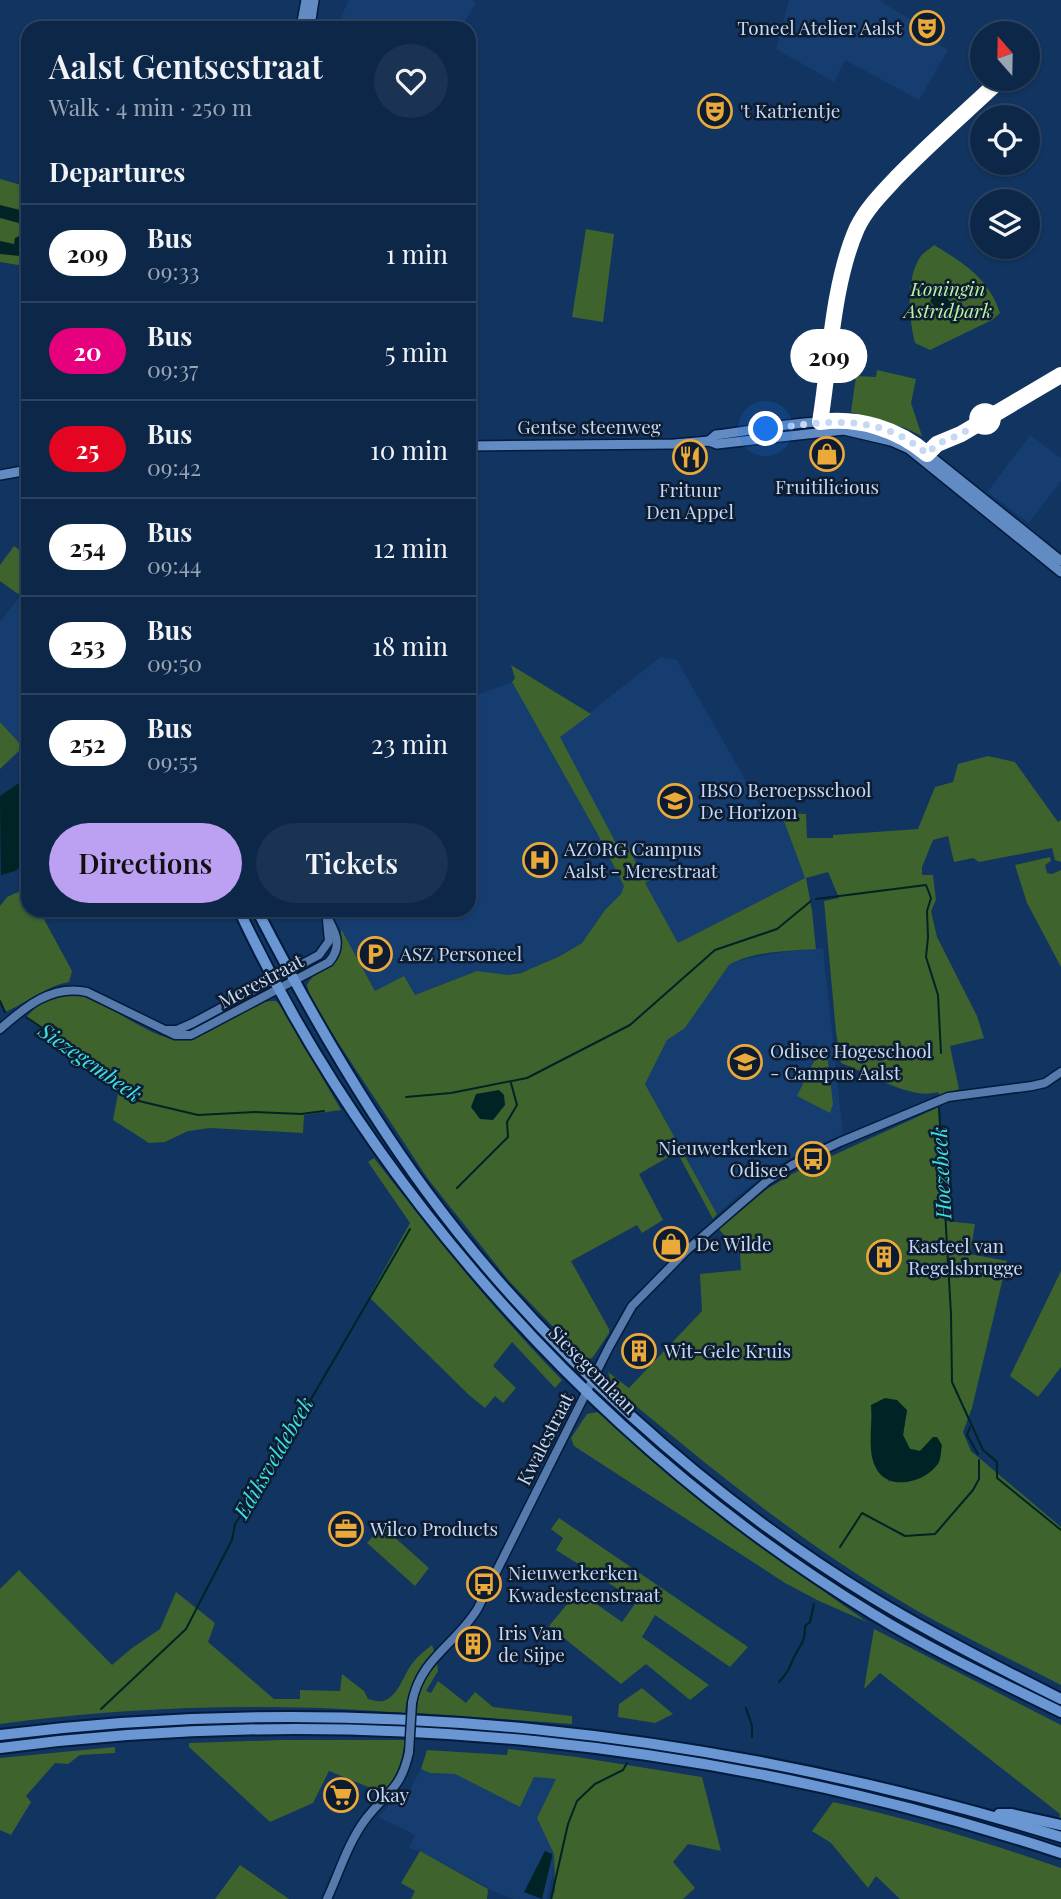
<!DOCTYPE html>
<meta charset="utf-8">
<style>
body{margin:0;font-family:"Playfair Display",serif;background:#1b3352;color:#f1f3f6;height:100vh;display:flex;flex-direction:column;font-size:26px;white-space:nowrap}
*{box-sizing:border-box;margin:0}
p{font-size:23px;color:#9aa5b4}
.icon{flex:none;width:38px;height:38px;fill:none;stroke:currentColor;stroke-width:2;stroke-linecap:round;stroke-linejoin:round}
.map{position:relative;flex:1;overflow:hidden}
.sheet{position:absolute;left:21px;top:21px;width:455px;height:896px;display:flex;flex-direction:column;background:#0d2748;border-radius:21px;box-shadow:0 2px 5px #0004,0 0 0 2px #2d4460}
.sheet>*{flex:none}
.badge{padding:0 14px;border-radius:23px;font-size:24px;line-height:46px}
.needle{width:46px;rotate:340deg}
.fabs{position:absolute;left:970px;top:21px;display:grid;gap:14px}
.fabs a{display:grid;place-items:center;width:70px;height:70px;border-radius:50%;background:#0d2748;box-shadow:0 2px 5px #0004,0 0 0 2px #2d4460;font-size:35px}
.you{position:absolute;width:35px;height:35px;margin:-18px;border:5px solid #fff;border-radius:50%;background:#1a73e8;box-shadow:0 0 0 10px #1a73e833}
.map>.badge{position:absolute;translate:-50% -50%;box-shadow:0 0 0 4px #fff}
h2{padding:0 28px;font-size:26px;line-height:63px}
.round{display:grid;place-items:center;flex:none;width:74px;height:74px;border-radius:37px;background:#1b3352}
.head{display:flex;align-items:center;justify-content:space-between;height:119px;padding:0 28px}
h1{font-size:33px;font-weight:600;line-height:52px}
.action{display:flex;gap:14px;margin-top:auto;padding:14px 28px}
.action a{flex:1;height:80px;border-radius:42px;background:#bca0f2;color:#111;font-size:28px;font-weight:600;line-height:80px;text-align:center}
.action a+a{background:#1b3352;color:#f1f3f6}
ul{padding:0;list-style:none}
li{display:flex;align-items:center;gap:21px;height:98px;padding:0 28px;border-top:2px solid #2d4460}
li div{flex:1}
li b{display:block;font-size:26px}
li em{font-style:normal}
li .badge{min-width:77px;font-weight:700;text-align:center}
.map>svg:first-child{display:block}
.built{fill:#163d70}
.green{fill:#3e632c;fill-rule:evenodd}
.water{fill:#002425}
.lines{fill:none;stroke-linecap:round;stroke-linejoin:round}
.stream{stroke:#002425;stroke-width:2}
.secondary-casing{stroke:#031b3c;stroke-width:11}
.primary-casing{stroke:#031b3c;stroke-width:12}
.highway-casing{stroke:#031b3c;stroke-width:14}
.secondary{stroke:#557aab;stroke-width:8}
.primary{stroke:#628bc3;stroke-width:9}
.highway{stroke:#6a97d3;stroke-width:10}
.secondary-bridge-casing{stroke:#031b3c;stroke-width:11;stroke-linecap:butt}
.secondary-bridge{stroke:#557aab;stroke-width:8}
.line-casing{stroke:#fff;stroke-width:16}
.line{stroke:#fff;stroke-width:10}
.walk{stroke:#c5d9f4;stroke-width:7;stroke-dasharray:0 12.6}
.stop-dot{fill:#fff;stroke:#fff;stroke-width:3.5}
.labels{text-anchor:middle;stroke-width:5;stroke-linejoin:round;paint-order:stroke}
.poi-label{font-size:19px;fill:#c5d9f4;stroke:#0d1c30;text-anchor:start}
.park-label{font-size:19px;font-style:italic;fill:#baf59e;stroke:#0d1c30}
.street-label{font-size:19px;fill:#c5d9f4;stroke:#0d1c30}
.water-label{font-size:21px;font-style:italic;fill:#3ae0e2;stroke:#0d1c30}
</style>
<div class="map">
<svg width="1061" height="1899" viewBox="0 0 1061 1899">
<rect width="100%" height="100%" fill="#113460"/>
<g class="built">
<path d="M349 0H471L476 3 461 28H336Z"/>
<path d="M789 0H879L913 21 910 26 948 50 919 100 845 60 834 82 776 49Z"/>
<path d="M1030 435 1061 458V481L1029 523 987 492Z"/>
<path d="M28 587V742L23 747 0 722V621Z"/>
<path d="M660 657 677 660 762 809 781 813 805 878 678 943 645 883 650 881 642 866 639 868 618 848 559 737Z"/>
<path d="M512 682 597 833 624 886 621 894 605 910 582 943 536 968 508 975 477 971 415 995 375 991 330 910H469V698Z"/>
<path d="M823 948 843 1134 788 1159 750 1186 717 1214 645 1084 667 1040 685 1028 729 965 737 961 782 952Z"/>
<path d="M421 1769 430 1773 455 1774 520 1807 534 1777 557 1779 547 1835 554 1854 555 1865 547 1899H513L488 1889 487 1887 420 1851 409 1848 415 1835 378 1817 397 1797 410 1789Z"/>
</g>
<g class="green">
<path d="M0 179 28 187V283L24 266 0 262Z"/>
<path d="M586 229 614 234 603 322 572 317Z"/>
<path d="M934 245C964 263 989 279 1000 313L992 320 930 350 915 343C909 319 905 278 921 256 924 252 930 249 934 245Z"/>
<path d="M877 370 916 379 911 403 922 436 905 428 851 412 856 376 876 377Z"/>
<path d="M14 546 28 556V581L18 594 0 581V565Z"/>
<path d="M511 665 591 714 560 737 618 847 627 844 638 867 643 865 650 880 645 883 678 943 805 878 781 813 806 814 807 838H833V835L918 829 935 787 953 782 958 764 988 756 1015 762 1058 822 1061 820V862L1055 860 1052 848 979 862 973 858 954 862 948 836 933 840 922 867V875H933L936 900 931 911 937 937 977 1016 984 1038 950 1046 959 1089 940 1096 938 1092C912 1101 866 1072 841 1063L836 1032 824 901 839 898 828 872 806 878 812 911 816 949C789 951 753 951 729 965L685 1028 667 1040 645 1084 717 1214 713 1219 677 1152 639 1174 663 1220 642 1233 637 1225 571 1261 609 1329V1333L593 1357 586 1361 509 1281 428 1179 335 1038 309 994 307 985C323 957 343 977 341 929L375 991 404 976 415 995 477 971 508 975 521 973 558 957 582 943 605 910 621 894 624 886 597 833 512 682 515 678Z"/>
<path d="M0 722 23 747 0 769Z"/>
<path d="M1050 857 1051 861 1045 865 1047 873 1052 874 1061 870V967L1027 903 1015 865Z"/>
<path d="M27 888 28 910H39L72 971 69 982C46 986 27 1003 5 1012L0 1001V906L7 897Z"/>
<path d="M61 993C70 994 80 993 88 997 113 1007 154 1040 181 1040 213 1040 244 999 276 1001L282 1007 341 1110 304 1115 303 1133 210 1128 188 1131 165 1142 149 1143 113 1120 120 1083 73 1054 62 1041 26 1017 39 1004Z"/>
<path d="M822 1045 826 1046 833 1104 830 1113 797 1096Z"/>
<path d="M939 1107 945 1221 975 1224 970 1254 1007 1261 972 1408 963 1432 971 1451 1061 1527V1685C1005 1656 946 1629 892 1596 792 1536 702 1461 612 1386L608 1372 629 1388 702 1311 700 1274 741 1270 740 1254 719 1229 767 1189 792 1174ZM871 1405 907 1410 903 1435 910 1449 920 1451 929 1443 889 1482 873 1423Z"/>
<path d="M374 1158C434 1235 494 1311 562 1380L555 1388 512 1342 493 1366 516 1388 503 1403 495 1396 485 1408 469 1395 369 1297 410 1223 368 1162Z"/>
<path d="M1061 1271V1367L1038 1397 1010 1376Z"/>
<path d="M598 1412 725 1521 867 1622 819 1601 785 1583 574 1446 571 1438 587 1414Z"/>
<path d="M559 1518 748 1647 730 1667 655 1615 642 1637 709 1685 690 1700 646 1664 621 1684 549 1626 578 1591 622 1622 637 1601 556 1550 563 1538 551 1529Z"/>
<path d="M382 1526 429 1568 415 1586 367 1543Z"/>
<path d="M19 1570 112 1665 132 1648 160 1629 176 1592 215 1623 208 1642 274 1699H300V1690L340 1691 342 1674 364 1691 368 1699C375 1701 383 1703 389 1698 399 1692 404 1675 411 1665 417 1657 424 1651 432 1645L434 1651C416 1669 408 1688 405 1713 276 1702 128 1706 0 1724V1589Z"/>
<path d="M874 1629 1061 1725V1818H1059L1060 1814 880 1673 864 1689Z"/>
<path d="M437 1662 438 1671 426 1691 431 1693 438 1681 466 1703 475 1692 493 1707 572 1716V1724L417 1713C418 1693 422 1677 437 1662Z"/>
<path d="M642 1688 673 1714 655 1723 618 1717 619 1704Z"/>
<path d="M282 1740H405C402 1766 395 1780 378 1800L375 1797 378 1791 329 1771 313 1803 270 1822 189 1747V1743Z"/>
<path d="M115 1747V1753L80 1755 68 1764 55 1763 26 1796 31 1802 11 1835 0 1830V1758Z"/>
<path d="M508 1749 577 1757 702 1777 721 1851 688 1844 673 1862 695 1888 683 1899H552L555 1890 554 1854 537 1818 556 1779 534 1777 520 1807 455 1774 430 1773 421 1769 427 1750 507 1755Z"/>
<path d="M833 1802C911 1819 986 1842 1061 1868V1899H900L876 1876 868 1888 831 1843 812 1831Z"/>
<path d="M420 1851 488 1889 487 1899H411L415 1891 401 1883Z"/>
<path d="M240 1865 289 1899H215Z"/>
</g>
<g class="water">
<path d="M0 205 28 212 27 232 20 233 19 223 0 218Z"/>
<path d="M19 236 25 240 20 256 0 254V241L14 244 15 238Z"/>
<path d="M936 292C945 293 947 297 951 304L949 310 939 317 936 316V309L930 301Z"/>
<path d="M28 773V861L15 871 1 875 0 796 19 783Z"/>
<path d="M499 1090 504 1095 505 1105 493 1120 480 1119 471 1107 476 1094Z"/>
<path d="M885 1398 897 1400 907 1410 903 1435 910 1449 920 1451 933 1437H937L942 1445C941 1450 941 1457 939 1462 927 1483 886 1493 875 1466 867 1449 873 1423 871 1405Z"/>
<path d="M545 1851 552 1854V1857L542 1899 524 1892Z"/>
</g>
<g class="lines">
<g class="stream">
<path d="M816 899 926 885 931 898 927 911 928 937 926 957 938 995 941 1053"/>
<path d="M0 1001 5 1012"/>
<path d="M26 1017 62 1041 73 1054 134 1090 139 1101 198 1115 255 1112 301 1114 324 1111"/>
<path d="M406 1097 451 1093 527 1078 630 1025 715 950 777 929 811 901"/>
<path d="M939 1108 951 1314 952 1382 983 1450 997 1462V1478L1061 1530"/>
<path d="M457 1188 508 1137 507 1122 517 1105 511 1083"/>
<path d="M970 1427 967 1435 978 1454"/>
<path d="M840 1547 862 1513 905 1536 935 1534 973 1490 979 1479V1460"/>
<path d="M779 1682C788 1673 789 1668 794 1657 801 1643 805 1643 805 1626L810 1622 814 1604"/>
<path d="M746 1708 752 1726V1737"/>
<path d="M101 1709 186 1629 232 1540 235 1524 271 1468 410 1229"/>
<path d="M551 1899 568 1824 577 1801 595 1784 623 1770 627 1763"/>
</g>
<g class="secondary-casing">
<g id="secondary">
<path d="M925 458 937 444 961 434 1061 375"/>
<path d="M0 1029C25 1007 52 984 87 992L175 1035H191L329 962C345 944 333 928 323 910"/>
<path d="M165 1030H177L193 1023 319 955 329 941 327 920"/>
<path d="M412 1703C420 1658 457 1644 478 1608L609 1347 632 1306 687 1250 767 1181 792 1165 840 1142 948 1097 1032 1086 1045 1083 1061 1072"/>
<path d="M327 1899C339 1873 348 1843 365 1820 386 1792 401 1790 409 1752"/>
</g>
</g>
<g class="primary-casing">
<g id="primary">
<path d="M302 22 306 0"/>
<path d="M310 26 314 0"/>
<path d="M709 441 716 435C784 427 851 406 914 443L1061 561"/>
<path d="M469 446 674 444 709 441 717 444 844 430 891 441 909 449 1061 572"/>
<path d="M0 475 28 470"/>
</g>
</g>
<g class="highway-casing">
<g id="highway">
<path d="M239 910C372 1194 605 1451 873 1614 933 1651 998 1681 1061 1712"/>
<path d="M257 910C307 1007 362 1104 427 1192 542 1348 707 1497 873 1598 934 1635 997 1667 1061 1699"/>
<path d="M0 1735C356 1690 719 1731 1061 1837"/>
<path d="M0 1748C355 1702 722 1741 1061 1853"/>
<path d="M999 1814H1011L1061 1825"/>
</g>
</g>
<use href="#secondary" class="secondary"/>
<use href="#primary" class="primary"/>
<use href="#highway" class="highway"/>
<g class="secondary-bridge-casing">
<path id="secondary-bridge" d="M409 1752 412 1703"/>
</g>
<use href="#secondary-bridge" class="secondary-bridge"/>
</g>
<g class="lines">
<g class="line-casing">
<path id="line" d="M1001 79C966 112 930 143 896 178 882 193 866 209 857 228 832 285 830 361 820 422 859 417 898 429 927 454L937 444 961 434 1061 375"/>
</g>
<use href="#line" class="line"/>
<path class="walk" d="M766 429C826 422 877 411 927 454L937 444 961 434 985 419"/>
</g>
<defs>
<g id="theatre-ring" transform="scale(1.75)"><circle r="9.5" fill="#0d1c30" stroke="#eba93a" stroke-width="1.5"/><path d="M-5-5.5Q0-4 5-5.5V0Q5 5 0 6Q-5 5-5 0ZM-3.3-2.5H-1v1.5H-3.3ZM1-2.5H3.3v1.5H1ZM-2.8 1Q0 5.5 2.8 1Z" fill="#eba93a"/></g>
<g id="shop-ring" transform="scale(1.75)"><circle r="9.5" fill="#0d1c30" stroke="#eba93a" stroke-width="1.5"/><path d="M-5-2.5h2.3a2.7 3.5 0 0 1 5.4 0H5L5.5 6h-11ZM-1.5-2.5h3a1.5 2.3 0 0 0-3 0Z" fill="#eba93a"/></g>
<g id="restaurant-ring" transform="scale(1.75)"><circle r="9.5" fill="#0d1c30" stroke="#eba93a" stroke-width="1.5"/><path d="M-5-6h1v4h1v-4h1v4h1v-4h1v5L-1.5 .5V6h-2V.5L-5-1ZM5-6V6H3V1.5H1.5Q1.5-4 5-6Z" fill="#eba93a"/></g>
<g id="school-ring" transform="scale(1.75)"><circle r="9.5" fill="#0d1c30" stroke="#eba93a" stroke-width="1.5"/><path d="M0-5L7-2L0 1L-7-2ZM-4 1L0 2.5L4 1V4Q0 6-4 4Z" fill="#eba93a"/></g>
<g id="hospital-ring" transform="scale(1.75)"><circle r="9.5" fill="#0d1c30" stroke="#eba93a" stroke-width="1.5"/><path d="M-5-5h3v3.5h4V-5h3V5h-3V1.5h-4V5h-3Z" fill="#eba93a"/></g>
<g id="parking-ring" transform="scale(1.75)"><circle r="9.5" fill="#0d1c30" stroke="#eba93a" stroke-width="1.5"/><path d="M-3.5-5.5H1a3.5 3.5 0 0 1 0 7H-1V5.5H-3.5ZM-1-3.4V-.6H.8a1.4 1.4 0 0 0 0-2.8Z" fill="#eba93a"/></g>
<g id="university-ring" transform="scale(1.75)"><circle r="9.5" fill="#0d1c30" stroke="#eba93a" stroke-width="1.5"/><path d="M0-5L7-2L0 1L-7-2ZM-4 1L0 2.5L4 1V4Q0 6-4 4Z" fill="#eba93a"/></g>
<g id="bus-ring" transform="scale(1.75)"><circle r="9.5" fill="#0d1c30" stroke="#eba93a" stroke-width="1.5"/><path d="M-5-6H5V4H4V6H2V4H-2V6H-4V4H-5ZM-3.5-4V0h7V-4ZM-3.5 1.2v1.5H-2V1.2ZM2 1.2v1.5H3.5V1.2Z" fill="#eba93a"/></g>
<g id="building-ring" transform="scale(1.75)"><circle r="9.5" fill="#0d1c30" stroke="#eba93a" stroke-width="1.5"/><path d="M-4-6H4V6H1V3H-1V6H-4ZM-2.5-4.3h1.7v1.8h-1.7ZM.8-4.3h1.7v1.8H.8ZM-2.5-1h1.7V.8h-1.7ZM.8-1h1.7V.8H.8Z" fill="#eba93a"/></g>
<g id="office-ring" transform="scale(1.75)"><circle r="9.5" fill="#0d1c30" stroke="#eba93a" stroke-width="1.5"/><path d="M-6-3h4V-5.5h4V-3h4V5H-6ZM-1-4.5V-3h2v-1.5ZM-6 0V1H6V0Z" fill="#eba93a"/></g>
<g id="supermarket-ring" transform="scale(1.75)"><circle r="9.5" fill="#0d1c30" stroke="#eba93a" stroke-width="1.5"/><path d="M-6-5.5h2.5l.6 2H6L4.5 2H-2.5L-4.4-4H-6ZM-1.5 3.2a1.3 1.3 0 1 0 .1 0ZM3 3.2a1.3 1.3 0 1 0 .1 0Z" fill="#eba93a"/></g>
</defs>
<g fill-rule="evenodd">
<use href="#theatre-ring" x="927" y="28"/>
<use href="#theatre-ring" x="715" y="111"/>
<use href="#shop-ring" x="827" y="454"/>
<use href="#restaurant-ring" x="690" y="457"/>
<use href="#school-ring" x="675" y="801"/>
<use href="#hospital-ring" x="540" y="860"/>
<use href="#parking-ring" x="375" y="954"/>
<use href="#university-ring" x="745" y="1062"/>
<use href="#bus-ring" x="813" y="1159"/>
<use href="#shop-ring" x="671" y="1244"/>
<use href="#building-ring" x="884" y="1257"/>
<use href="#building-ring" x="639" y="1351"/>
<use href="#office-ring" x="346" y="1529"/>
<use href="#bus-ring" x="484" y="1584"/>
<use href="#building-ring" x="473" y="1644"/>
<use href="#supermarket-ring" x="341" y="1795"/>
</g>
<circle class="stop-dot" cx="985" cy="419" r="14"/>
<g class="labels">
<g class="poi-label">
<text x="902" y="35" text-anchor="end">Toneel Atelier Aalst</text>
<text x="740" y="118">'t Katrientje</text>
<text x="827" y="494" text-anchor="middle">Fruitilicious</text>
<text x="690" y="497" text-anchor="middle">Frituur<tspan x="690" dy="22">Den Appel</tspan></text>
<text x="700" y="797">IBSO Beroepsschool<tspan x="700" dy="22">De Horizon</tspan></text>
<text x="564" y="856">AZORG Campus<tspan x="564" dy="22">Aalst - Merestraat</tspan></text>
<text x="400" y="961">ASZ Personeel</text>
<text x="770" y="1058">Odisee Hogeschool<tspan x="770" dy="22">- Campus Aalst</tspan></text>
<text x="788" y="1155" text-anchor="end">Nieuwerkerken<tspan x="788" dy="22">Odisee</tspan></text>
<text x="696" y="1251">De Wilde</text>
<text x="908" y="1253">Kasteel van<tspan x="908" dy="22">Regelsbrugge</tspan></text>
<text x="664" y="1358">Wit-Gele Kruis</text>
<text x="370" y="1536">Wilco Products</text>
<text x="508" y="1580">Nieuwerkerken<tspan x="508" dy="22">Kwadesteenstraat</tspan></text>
<text x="498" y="1640">Iris Van<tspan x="498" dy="22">de Sijpe</tspan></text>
<text x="366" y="1802">Okay</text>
</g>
<g class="park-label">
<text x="948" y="296">Koningin<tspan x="948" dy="22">Astridpark</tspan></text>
</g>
<g class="street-label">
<text x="589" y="434">Gentse steenweg</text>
<text transform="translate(261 981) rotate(-28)" y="7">Merestraat</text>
<text transform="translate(593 1370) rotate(45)" y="7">Siesegemlaan</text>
<text transform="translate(545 1439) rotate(-63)" y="7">Kwalestraat</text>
</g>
<g class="water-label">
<text transform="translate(90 1063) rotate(35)" y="7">Siezegembeek</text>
<text transform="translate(942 1173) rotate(-93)" y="7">Hoezebeek</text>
<text transform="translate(274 1458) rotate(-60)" y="7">Ediksveldebeek</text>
</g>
</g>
</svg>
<div class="fabs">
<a><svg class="needle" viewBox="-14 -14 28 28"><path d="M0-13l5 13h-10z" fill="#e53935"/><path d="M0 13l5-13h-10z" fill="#9aa5b4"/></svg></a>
<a><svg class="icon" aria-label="locate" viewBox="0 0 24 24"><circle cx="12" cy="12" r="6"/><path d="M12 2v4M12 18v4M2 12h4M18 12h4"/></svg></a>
<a><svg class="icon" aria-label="layers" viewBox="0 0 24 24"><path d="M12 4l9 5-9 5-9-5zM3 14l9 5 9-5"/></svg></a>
</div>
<div class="you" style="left:766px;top:429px"></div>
<b class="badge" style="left:829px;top:356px;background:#fff;color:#111">209</b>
<section class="sheet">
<div class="head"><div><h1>Aalst Gentsestraat</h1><p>Walk · 4 min · 250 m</p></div><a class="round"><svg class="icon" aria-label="heart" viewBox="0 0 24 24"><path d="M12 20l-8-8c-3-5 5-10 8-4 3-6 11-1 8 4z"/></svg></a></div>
<h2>Departures</h2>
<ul>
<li><span class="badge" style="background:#fff;color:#111">209</span><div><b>Bus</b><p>09:33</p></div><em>1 min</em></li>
<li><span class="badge" style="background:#e6007e;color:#fff">20</span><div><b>Bus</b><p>09:37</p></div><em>5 min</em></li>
<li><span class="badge" style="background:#e40521;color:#fff">25</span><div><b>Bus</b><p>09:42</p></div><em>10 min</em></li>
<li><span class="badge" style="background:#fff;color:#111">254</span><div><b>Bus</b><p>09:44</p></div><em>12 min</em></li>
<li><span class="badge" style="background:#fff;color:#111">253</span><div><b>Bus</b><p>09:50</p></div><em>18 min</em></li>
<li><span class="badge" style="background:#fff;color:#111">252</span><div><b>Bus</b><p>09:55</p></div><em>23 min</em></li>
</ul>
<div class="action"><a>Directions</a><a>Tickets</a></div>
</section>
</div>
